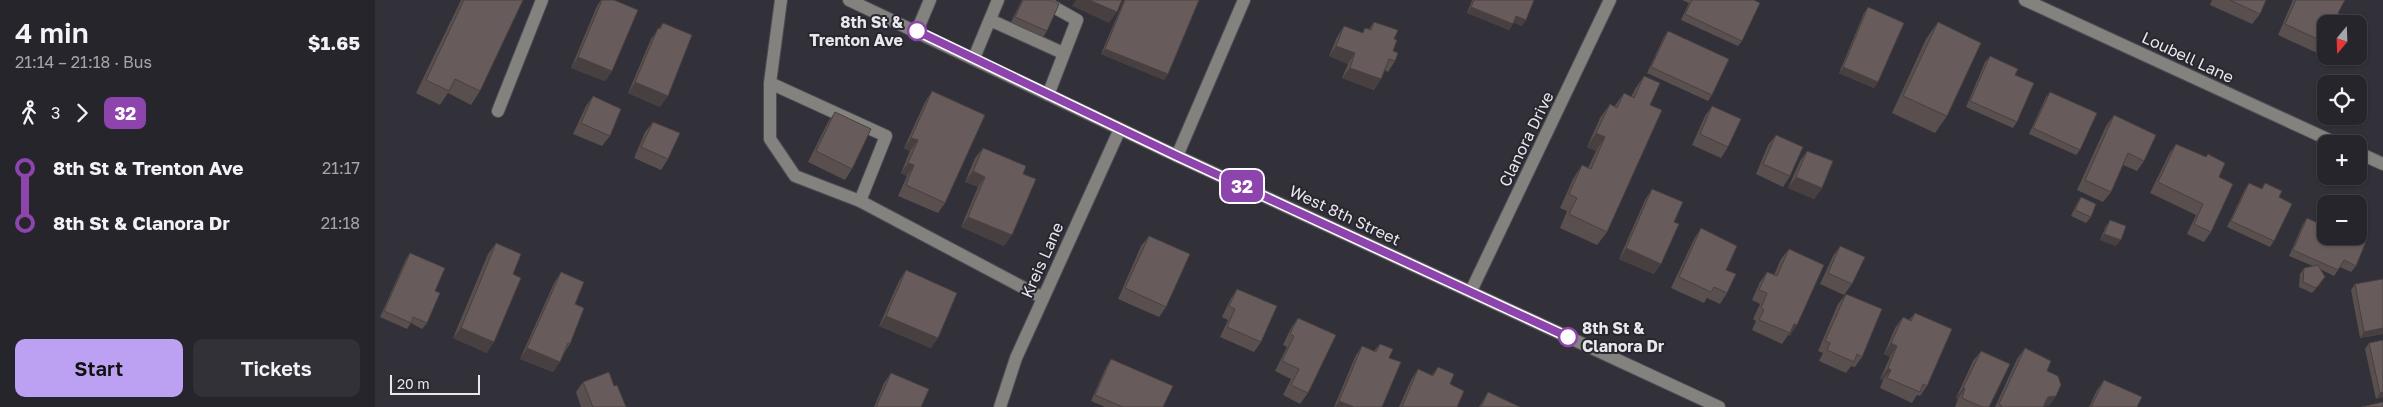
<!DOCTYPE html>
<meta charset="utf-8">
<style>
body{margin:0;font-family:"Golos Text",sans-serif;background:#323137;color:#f1f3f6;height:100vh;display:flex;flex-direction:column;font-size:19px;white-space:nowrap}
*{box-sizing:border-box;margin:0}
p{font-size:16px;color:#a4a5a9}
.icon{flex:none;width:28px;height:28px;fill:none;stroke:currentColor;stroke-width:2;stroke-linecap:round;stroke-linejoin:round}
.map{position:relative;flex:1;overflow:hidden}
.side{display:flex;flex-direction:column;background:#26252b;width:375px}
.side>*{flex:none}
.badge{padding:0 10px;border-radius:8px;font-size:18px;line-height:32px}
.needle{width:32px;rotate:199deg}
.controls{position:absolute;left:1942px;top:15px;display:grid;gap:10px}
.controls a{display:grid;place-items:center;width:50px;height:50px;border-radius:10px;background:#26252b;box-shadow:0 1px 4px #0004,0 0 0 1px #424247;font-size:25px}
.scale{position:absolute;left:15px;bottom:12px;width:90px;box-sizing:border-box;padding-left:5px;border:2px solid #e7e7ec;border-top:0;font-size:14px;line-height:18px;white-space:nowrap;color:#e7e7ec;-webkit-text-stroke:4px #28272f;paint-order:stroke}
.map>.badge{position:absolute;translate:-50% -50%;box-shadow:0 0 0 2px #fff}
.legs{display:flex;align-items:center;gap:8px;height:55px;padding:0 15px;font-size:16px}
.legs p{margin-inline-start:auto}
.headline{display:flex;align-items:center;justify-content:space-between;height:85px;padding:0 15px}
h1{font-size:28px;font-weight:600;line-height:38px}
.action{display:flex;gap:10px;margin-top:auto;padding:10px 15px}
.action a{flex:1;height:58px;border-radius:10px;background:#bca0f2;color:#111;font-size:20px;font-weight:600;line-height:58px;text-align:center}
.action a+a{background:#323137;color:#f1f3f6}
ul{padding:0 15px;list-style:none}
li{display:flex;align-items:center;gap:18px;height:55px;font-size:19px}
li i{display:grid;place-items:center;width:8px;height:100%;margin:0 6px;background:currentColor}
li i::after{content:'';width:12px;height:12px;margin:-6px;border:4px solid;border-radius:50%;background:#26252b}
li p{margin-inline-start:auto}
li:first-child i{background:linear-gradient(#0000 50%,currentColor 0)}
li:last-child i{background:linear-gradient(currentColor 50%,#0000 0)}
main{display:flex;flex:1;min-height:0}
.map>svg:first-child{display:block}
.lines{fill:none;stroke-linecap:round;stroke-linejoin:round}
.minor-casing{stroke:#4f4e56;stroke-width:14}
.minor{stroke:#84827e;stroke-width:12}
.wall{fill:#594f4e}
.shaded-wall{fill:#484040}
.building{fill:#675c5b;stroke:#484040}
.line-1-casing{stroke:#fff;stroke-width:11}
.line-1{stroke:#8e44ad;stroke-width:8}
.stop-1-dot{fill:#fff;stroke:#8e44ad;stroke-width:2.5}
.labels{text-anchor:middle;stroke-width:4;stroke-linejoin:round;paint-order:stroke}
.stop-label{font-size:16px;font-weight:bold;fill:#e7e7ec;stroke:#28272f;text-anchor:end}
.street-label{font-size:16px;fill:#e7e7ec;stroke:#28272f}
</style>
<main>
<section class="side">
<div class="headline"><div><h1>4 min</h1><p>21:14 – 21:18 · Bus</p></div><b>$1.65</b></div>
<div class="legs"><svg class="icon" aria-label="walk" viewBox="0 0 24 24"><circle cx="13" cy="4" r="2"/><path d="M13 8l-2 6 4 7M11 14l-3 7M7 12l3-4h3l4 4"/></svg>3<svg class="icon" aria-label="forward" viewBox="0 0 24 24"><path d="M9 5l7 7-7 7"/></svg><b class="badge" style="background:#8e44ad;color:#fff">32</b></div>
<ul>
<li><i style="color:#8e44ad"></i><b>8th St &amp; Trenton Ave</b><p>21:17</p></li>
<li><i style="color:#8e44ad"></i><b>8th St &amp; Clanora Dr</b><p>21:18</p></li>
</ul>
<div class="action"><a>Start</a><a>Tickets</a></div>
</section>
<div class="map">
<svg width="2008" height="407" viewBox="0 0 2008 407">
<rect width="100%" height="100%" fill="#323139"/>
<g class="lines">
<g class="minor-casing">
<g id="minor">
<path d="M474 0 802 156 1344 407"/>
<path d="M666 0 702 20 673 95"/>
<path d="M1650 0 1963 144"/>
<path d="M615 20 688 53"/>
<path d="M542 31 555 0"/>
<path d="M599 58 623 0"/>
<path d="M395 83 511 136 485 201 420 176 395 139V83L406 0"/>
<path d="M123 111 167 0"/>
<path d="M1984 153 2008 164"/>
<path d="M802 156 869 0"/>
<path d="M485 201 668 298"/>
<path d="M1096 291 1235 0"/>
<path d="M625 407 641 358 745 129"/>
</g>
</g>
<use href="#minor" class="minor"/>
</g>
<g class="wall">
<path d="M86 0H148L105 91 96 105 73 93 65 105 41 93Z"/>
<path d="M226 0H239L237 71 230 81 196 68 222 6Z"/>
<path d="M647 0H676L672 31 668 37 636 22Z"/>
<path d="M749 0H824L793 74 789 80 726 54Z"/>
<path d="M1097 0H1159L1147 26 1138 22 1134 30 1092 13Z"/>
<path d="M1307 0H1379L1367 41 1363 46 1306 20 1314 3Z"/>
<path d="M1837 0H1891L1885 14 1877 24 1835 5Z"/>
<path d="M1918 0H1970L1951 24V57L1903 35Z"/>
<path d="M1493 7 1499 88 1464 73 1489 13Z"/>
<path d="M999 22 1019 39 1018 51 1020 61 1013 72 1010 70 1006 79 999 90 967 78 973 64 954 56 962 37 969 26 987 33 990 28 994 29Z"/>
<path d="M1563 22 1572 116 1560 133 1517 113 1551 39Z"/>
<path d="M288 23 285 107 253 93 276 39Z"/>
<path d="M1293 31 1337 95 1333 101 1272 73 1289 37Z"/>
<path d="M1615 56 1640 75 1642 122 1638 128 1591 107 1610 62Z"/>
<path d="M1269 76 1275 105 1232 232 1222 245 1185 228 1192 211 1185 208 1198 179 1207 165 1213 168 1221 151 1212 147 1225 118 1235 104 1239 107 1249 93 1256 97 1260 89Z"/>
<path d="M557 91 570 203 563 213 523 196 532 176 526 173 535 151 529 148 550 102Z"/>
<path d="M1675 92 1705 150 1701 155 1654 134 1671 97Z"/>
<path d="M218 96 235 136 227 146 198 134 211 106Z"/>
<path d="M1337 106 1353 147 1346 158 1317 145 1330 116Z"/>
<path d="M460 112 477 169 470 180 433 162 453 122Z"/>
<path d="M1739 115 1769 161 1762 171 1748 165 1736 192 1728 202 1702 190 1731 126Z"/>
<path d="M278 122 293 159 286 170 259 158 270 132Z"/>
<path d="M1401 135 1415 176 1408 187 1381 174 1393 145Z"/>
<path d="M1801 144 1831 157 1833 154 1844 177 1836 232 1829 242 1812 234 1821 215 1775 193 1794 154Z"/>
<path d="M608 148 648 174 629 246 586 227 603 187 590 182 600 158Z"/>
<path d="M1432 151 1447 188 1439 199 1413 188 1425 161Z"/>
<path d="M1874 183 1886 189 1890 183 1904 197 1899 241 1895 247 1852 227 1870 189Z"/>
<path d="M1277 189 1299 222 1279 274 1244 259 1270 200Z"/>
<path d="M1706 197 1716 217 1711 223 1696 216 1702 203Z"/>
<path d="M1932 218 1981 266 1976 272 1965 267 1959 276 1945 269 1946 283 1937 293 1924 287 1925 274 1929 268 1938 266 1914 256 1928 224Z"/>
<path d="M1735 220 1741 246 1725 240 1731 226Z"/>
<path d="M1326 228 1351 270 1352 293 1345 304 1332 298 1329 303 1296 288 1319 239Z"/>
<path d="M774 236 791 307 784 317 743 299 766 246Z"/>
<path d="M121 243 138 274 112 353 78 338 113 254Z"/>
<path d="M1465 246 1477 284 1469 295 1445 284 1458 256Z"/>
<path d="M1414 249 1415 336 1413 335 1407 344 1377 330 1381 321 1378 319 1385 304 1377 300 1385 282 1392 272 1399 275 1406 259Z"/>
<path d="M35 253 60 291 52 323 47 329 36 323 32 329 5 317 31 259Z"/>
<path d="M531 270 556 348 504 326 524 281Z"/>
<path d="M186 272 200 304 195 344 190 352 178 372 145 359 179 283Z"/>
<path d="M1980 284 2008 334 1985 338 1976 290Z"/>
<path d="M862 289 886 342 879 352 845 337 853 320 847 317 855 300Z"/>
<path d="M1471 294 1487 357 1480 367 1476 366 1471 373 1444 361 1448 353 1443 351 1463 304Z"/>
<path d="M1540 313 1552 386 1545 396 1542 395 1537 403 1505 388 1508 380 1505 379 1515 357 1509 354 1520 328 1528 317 1534 320Z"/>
<path d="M923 318 933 393 925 404 908 395 916 379 900 371 912 347 908 345 916 328Z"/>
<path d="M2008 340V397L2001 399 1990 349 1994 343Z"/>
<path d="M1005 344 1014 358 1007 407H959L980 357 987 346 999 351Z"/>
<path d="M1650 348 1672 371 1681 396 1674 406 1620 407 1642 359Z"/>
<path d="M1606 351 1614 407H1580L1583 399 1581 398 1598 361Z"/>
<path d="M736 359 788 407H730L716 401 732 365Z"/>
<path d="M1063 367 1075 384 1082 407H1024L1036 380 1043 369 1057 375Z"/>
<path d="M516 373 546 407H499L509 383Z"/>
<path d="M1729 380 1762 407H1714L1722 390Z"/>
<path d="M208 382 239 386 251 407H206L201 392Z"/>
<path d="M1113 392 1145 407H1104Z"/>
</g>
<g class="shaded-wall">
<path d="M701 0H714L742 12 734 23 697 6Z"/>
<path d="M1096 7 1138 24 1134 30 1092 13Z"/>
<path d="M1141 16 1151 20 1147 26 1137 22Z"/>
<path d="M961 46 980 53 973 64 954 56Z"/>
<path d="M730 49 793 74 789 80 726 54Z"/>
<path d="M203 57 237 71 230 81 196 68Z"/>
<path d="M1468 67 1503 82 1499 88 1464 73Z"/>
<path d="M975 68 1006 79 999 90 967 78Z"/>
<path d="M260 82 293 96 285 107 253 93Z"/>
<path d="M1221 133 1230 137 1221 151 1212 147Z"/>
<path d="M536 138 543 140 535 151 529 148Z"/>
<path d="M533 163 539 165 532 176 526 173Z"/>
<path d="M598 171 610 177 603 187 590 182Z"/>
<path d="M1421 177 1447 188 1439 199 1413 188Z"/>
<path d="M593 217 637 235 629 246 586 227Z"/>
<path d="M1729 234 1746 240 1741 246 1725 240Z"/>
<path d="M1251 248 1286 264 1279 274 1244 259Z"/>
<path d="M511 316 563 338 556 348 504 326Z"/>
<path d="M1419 324 1422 325 1415 336 1413 335Z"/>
<path d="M86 328 119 342 112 353 78 338Z"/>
<path d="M2008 328V334L1985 338 1989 332Z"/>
<path d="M1516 343 1522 346 1515 357 1509 354Z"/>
<path d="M152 348 185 362 178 372 145 359Z"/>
<path d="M1513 368 1516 370 1508 380 1505 379Z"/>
<path d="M1588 388H1590L1583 399 1581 398Z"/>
<path d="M2008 392V397L2001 399 2005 393Z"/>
<path d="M1681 396 1674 406 1666 407 1673 397Z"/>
<path d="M964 401 979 407H960Z"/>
</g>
<g class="building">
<path d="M89 0H148L105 91 80 79 74 91 51 80Z"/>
<path d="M227 0H239L263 10 237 71 203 57Z"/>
<path d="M648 0H676L684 4 672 31 640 17Z"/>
<path d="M714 0H747L742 12Z"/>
<path d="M750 0H824L793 74 730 49Z"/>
<path d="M1099 0H1159L1151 20 1141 16 1138 24 1096 7Z"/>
<path d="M1317 0H1379L1385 3 1367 41 1310 14Z"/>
<path d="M1855 0H1891L1885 14Z"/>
<path d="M1921 0H1970L1963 13 1972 17 1969 24H1951V43L1910 24Z"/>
<path d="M1493 7 1529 23 1503 82 1468 67Z"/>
<path d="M999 22 1023 30 1019 39 1022 40 1018 51 1023 53 1020 61 1014 59 1006 79 975 68 980 53 961 46 969 26 988 33 990 28 996 30Z"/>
<path d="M1563 22 1606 43 1572 116 1528 96Z"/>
<path d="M288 23 317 35 293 96 260 82 283 28 285 29Z"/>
<path d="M1293 31 1354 59 1337 95 1276 67Z"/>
<path d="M1615 56 1643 69 1640 75 1659 83 1642 122 1595 101Z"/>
<path d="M1269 76 1285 83 1275 105 1287 110 1232 232 1194 214 1202 198 1194 194 1207 165 1216 169 1230 137 1221 133 1235 104 1242 108 1249 93 1259 98Z"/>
<path d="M557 91 610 115 570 203 531 185 539 165 533 163 543 140 536 138Z"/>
<path d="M1675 92 1722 113 1705 150 1658 128Z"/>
<path d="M218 96 246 109 235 136 206 123Z"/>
<path d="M1337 106 1366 119 1353 147 1325 134Z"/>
<path d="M460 112 496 129 477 169 441 151Z"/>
<path d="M1739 115 1781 135 1769 161 1753 153 1736 192 1710 180Z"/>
<path d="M278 122 305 133 293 159 266 147Z"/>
<path d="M1401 135 1428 147 1415 176 1388 164Z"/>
<path d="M1801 144 1831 157 1833 154 1850 163 1844 177 1858 184 1836 232 1819 224 1828 204 1783 182Z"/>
<path d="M608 148 651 166 648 174 661 179 637 235 593 217 610 177 598 171Z"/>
<path d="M1432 151 1458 161 1447 188 1421 177Z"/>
<path d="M1874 183 1887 189 1890 183 1907 191 1904 197 1917 204 1899 241 1856 221Z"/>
<path d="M1277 189 1308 202 1299 222 1304 224 1286 264 1251 248Z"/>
<path d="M1706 197 1721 204 1716 217 1700 210Z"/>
<path d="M1932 218 1951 227V236H1984V235L1992 239 1981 266 1969 260 1963 270 1918 250Z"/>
<path d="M1735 220 1751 226 1746 240 1729 234Z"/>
<path d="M1326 228 1362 246 1351 270 1361 274 1352 293 1339 287 1336 292 1304 277Z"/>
<path d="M774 236 815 254 791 307 750 288Z"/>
<path d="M121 243 146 254 138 274 146 278 119 342 86 328Z"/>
<path d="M1465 246 1490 257 1477 284 1453 273Z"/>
<path d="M1414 249 1449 265 1422 325 1419 324 1415 333 1384 320 1389 310 1386 308 1392 293 1384 290 1392 272 1402 276Z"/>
<path d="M35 253 70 268 60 291 65 293 52 323 38 317 36 323 9 311Z"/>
<path d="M1943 265 1950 277 1941 288 1928 282 1929 268Z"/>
<path d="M531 270 582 293 563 338 511 316Z"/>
<path d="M186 272 209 282 200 304 209 308 195 344 193 343 185 362 152 348Z"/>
<path d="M2008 279V328L1989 332 1980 284Z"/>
<path d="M862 289 902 306 886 342 852 327 860 309 854 306Z"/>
<path d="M1471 294 1507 309 1487 357 1482 354 1479 362 1452 350 1455 343 1450 341Z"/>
<path d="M1540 313 1577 329 1552 386 1548 384 1545 392 1512 378 1516 370 1513 368 1522 346 1516 343 1528 317 1536 321Z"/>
<path d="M923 318 961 335 933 393 916 385 924 369 907 361 919 336 915 334Z"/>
<path d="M2008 340V392L2005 393 1994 343Z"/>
<path d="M1005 344 1018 349 1014 358 1026 362 1007 407H979L964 401 987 346 1001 352Z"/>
<path d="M1650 348 1676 361 1672 371 1683 376 1686 385 1681 396 1673 397 1668 407H1626L1627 406 1624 404Z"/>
<path d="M1606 351 1635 364 1614 407H1607L1587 398 1590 388H1588Z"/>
<path d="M736 359 798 386 788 407H748L720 395Z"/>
<path d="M1063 367 1079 374 1075 384 1089 391 1082 407H1027L1043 369 1058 376Z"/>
<path d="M234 372 239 386 242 385 251 407H218L208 382Z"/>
<path d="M516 373 554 389 546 407H501Z"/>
<path d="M1729 380 1767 397 1762 407H1716Z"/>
<path d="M1113 392 1145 407H1106Z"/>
<path d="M2008 402V407H1986Z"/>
</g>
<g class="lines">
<g class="line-1-casing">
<path id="line-1" d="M542 31 802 156 1193 337"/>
</g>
<use href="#line-1" class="line-1"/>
</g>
<g class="stop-1-dot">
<circle cx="542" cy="31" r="9"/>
<circle cx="1193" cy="337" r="9"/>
</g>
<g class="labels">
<g class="stop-label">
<text x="528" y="28">8th St &amp;<tspan x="528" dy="18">Trenton Ave</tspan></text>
<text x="1207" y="334" text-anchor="start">8th St &amp;<tspan x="1207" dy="18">Clanora Dr</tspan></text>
</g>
<g class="street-label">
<text transform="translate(1813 57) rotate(25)" y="6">Loubell Lane</text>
<text transform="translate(1151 139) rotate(-64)" y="6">Clanora Drive</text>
<text transform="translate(970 215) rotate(25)" y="6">West 8th Street</text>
<text transform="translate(667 260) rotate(-66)" y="6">Kreis Lane</text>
</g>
</g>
</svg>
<div class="controls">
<a><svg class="needle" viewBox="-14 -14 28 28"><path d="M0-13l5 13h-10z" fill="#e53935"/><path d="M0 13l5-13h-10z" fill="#a4a5a9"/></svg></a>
<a><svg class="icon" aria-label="locate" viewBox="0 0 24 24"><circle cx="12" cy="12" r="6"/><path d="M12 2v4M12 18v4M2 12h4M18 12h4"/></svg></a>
<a>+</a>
<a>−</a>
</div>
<div class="scale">20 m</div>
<b class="badge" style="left:867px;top:186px;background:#8e44ad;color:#fff">32</b>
</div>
</main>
